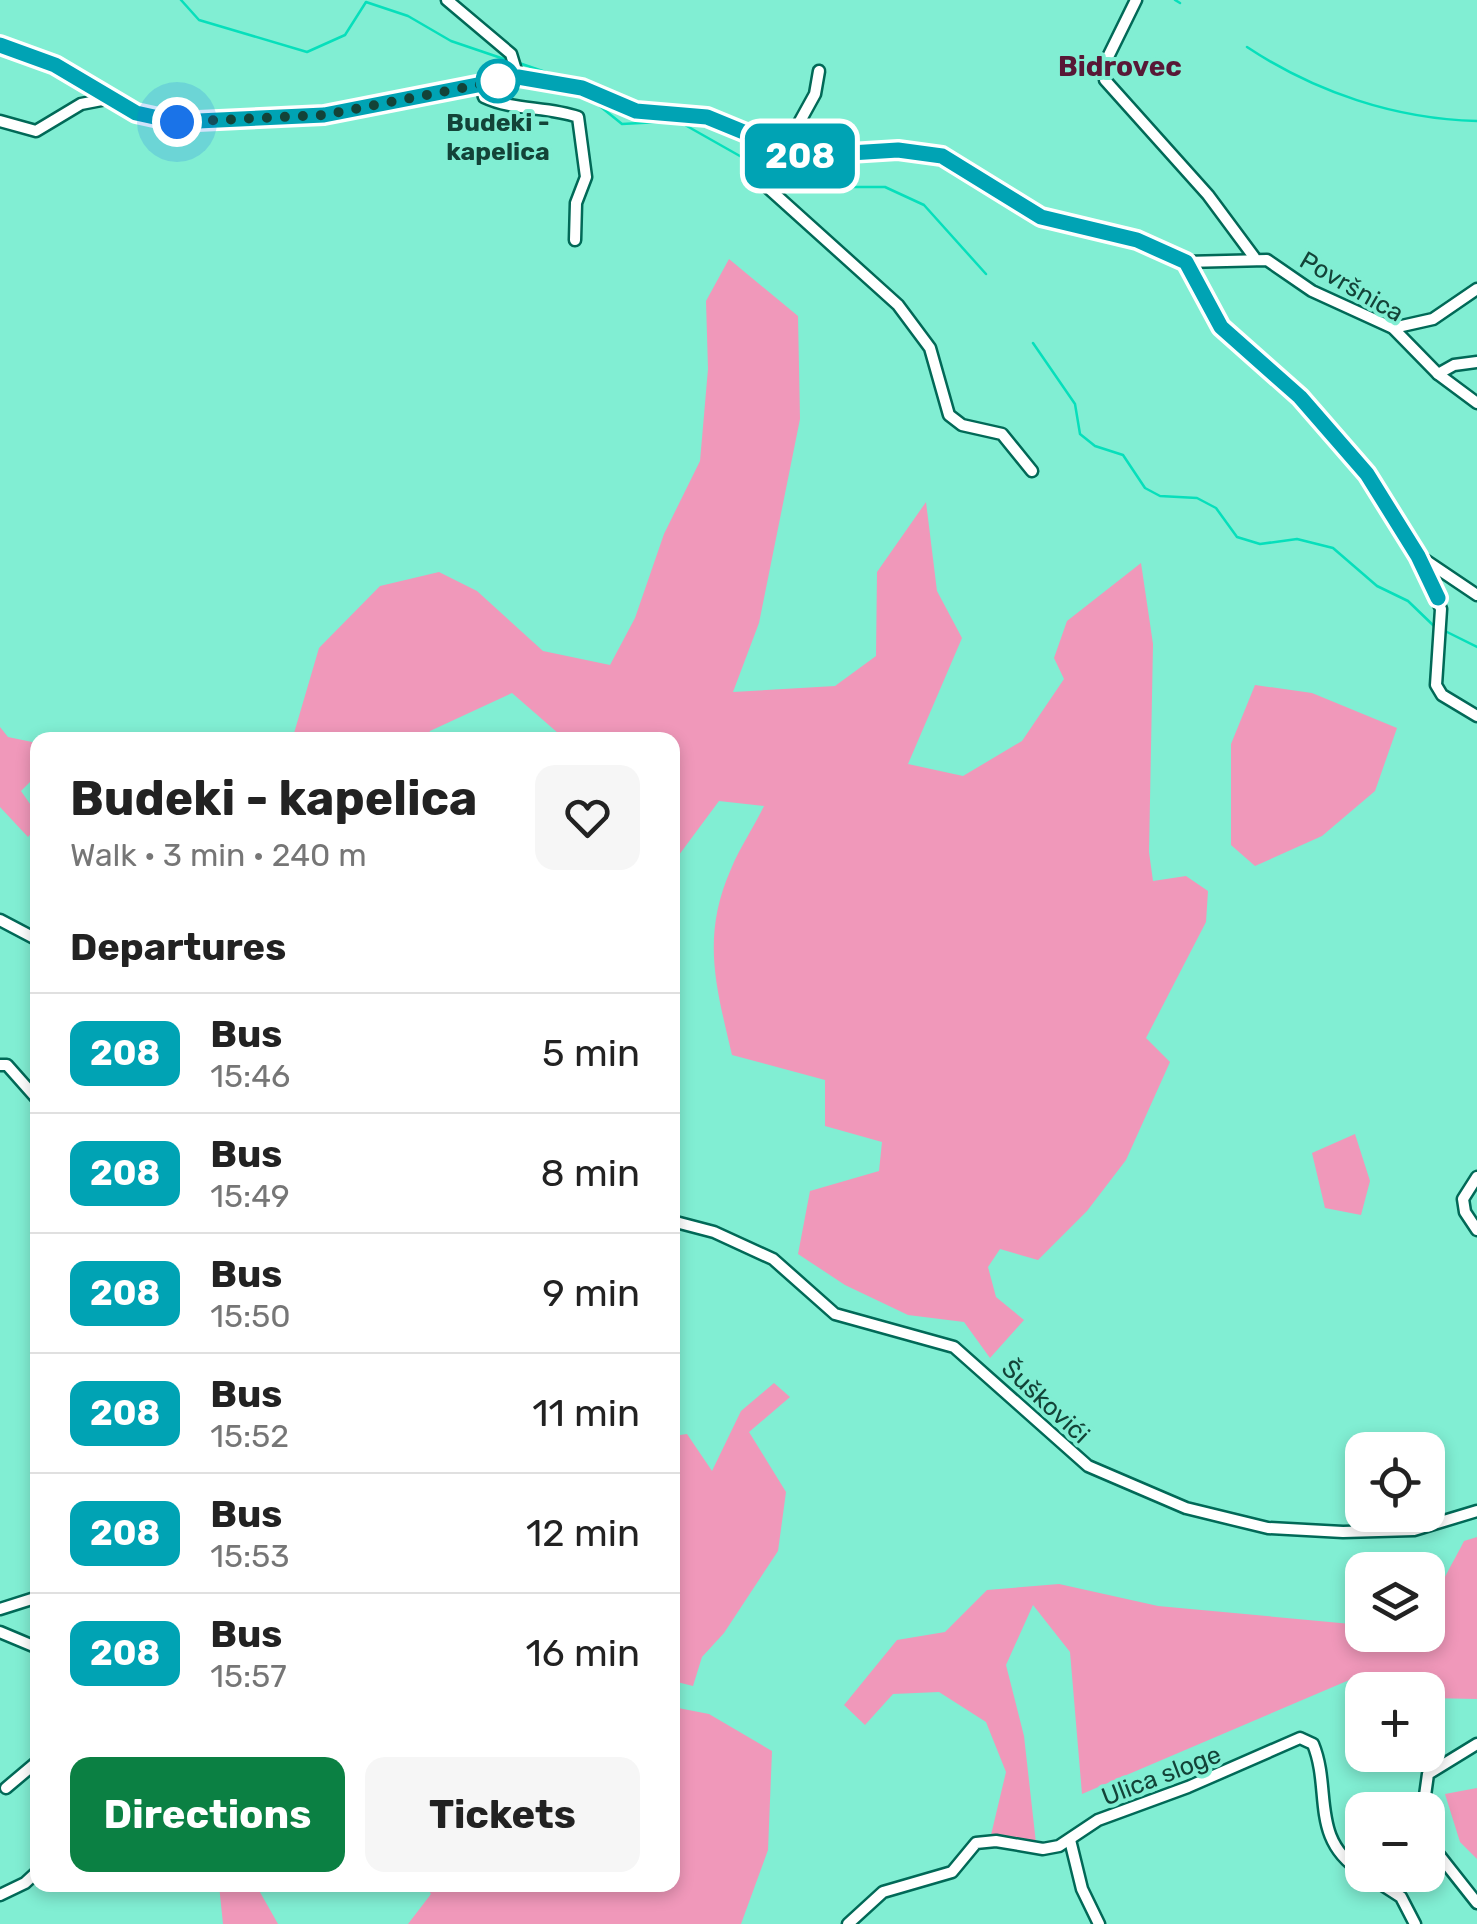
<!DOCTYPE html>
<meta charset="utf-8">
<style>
body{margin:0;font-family:Rubik,sans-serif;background:#f6f6f6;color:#222;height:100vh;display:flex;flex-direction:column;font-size:38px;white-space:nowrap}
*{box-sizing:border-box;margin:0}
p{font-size:32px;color:#767676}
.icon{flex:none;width:55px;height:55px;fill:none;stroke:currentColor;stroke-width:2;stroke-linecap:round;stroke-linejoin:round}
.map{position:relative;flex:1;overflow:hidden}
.sheet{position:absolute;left:30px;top:732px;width:650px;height:1160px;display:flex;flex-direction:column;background:#fff;border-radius:20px;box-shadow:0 5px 15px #0003}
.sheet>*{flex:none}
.badge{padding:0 20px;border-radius:15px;font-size:35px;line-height:65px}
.buttons{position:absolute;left:1345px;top:1432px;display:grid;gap:20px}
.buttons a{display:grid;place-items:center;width:100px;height:100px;border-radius:20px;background:#fff;box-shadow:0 5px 15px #0003;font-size:50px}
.you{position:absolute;width:50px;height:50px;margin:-25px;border:8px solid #fff;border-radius:50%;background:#1a73e8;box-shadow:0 0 0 15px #1a73e833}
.map>.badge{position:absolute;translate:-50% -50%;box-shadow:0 0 0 5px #fff}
h2{padding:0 40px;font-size:38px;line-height:90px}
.round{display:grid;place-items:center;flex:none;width:105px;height:105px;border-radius:20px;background:#f6f6f6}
.summary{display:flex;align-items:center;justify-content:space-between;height:170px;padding:0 40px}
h1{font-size:48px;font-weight:700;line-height:75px}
.primary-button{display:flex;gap:20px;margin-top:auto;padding:20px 40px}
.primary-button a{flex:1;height:115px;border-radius:20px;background:#0b8043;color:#fff;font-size:40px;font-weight:700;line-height:115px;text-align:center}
.primary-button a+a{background:#f6f6f6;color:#222}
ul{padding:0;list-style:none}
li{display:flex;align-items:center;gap:30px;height:120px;padding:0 40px;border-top:2px solid #e0e0e0}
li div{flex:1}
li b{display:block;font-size:38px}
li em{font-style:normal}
li .badge{min-width:110px;font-weight:700;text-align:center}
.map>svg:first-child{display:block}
.green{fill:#f098ba}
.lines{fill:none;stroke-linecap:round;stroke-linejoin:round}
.stream{stroke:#07dfbb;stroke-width:2.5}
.minor-casing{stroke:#016957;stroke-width:15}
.minor{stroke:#fff;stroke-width:10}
.line-casing{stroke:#fff;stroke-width:22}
.line{stroke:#00a3b4;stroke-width:15}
.walk{stroke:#134338;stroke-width:10;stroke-dasharray:0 18}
.stop-dot{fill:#fff;stroke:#00a3b4;stroke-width:5}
.labels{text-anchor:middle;stroke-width:8;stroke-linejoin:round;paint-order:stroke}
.stop-label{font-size:25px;font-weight:bold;fill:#134338;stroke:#81eed3}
.street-label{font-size:25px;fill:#134338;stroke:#81eed3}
.neighbourhood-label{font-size:28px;font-weight:bold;fill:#581836;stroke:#81eed3}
</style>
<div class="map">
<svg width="1477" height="1924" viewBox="0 0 1477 1924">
<rect width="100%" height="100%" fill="#81eed3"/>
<g class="green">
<path d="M729 259 798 316 800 419 759 623 733 692 835 686 876 656 877 572 926 502 937 591 962 638 908 764 963 776 1022 741 1064 679 1054 658 1067 621 1141 563 1153 644 1149 852 1153 881 1186 876 1208 891 1206 922 1146 1038 1170 1062 1126 1160 1087 1211 1038 1260 1000 1249 988 1267 996 1297 1024 1320 990 1358 964 1322 908 1315 845 1285 798 1254 810 1191 879 1171 882 1142 825 1126V1080L732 1055C716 986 701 937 731 869 740 847 754 827 764 806L719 801 673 863 672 740H566L512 693 430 731 425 740H292L319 648 380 586 439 572 477 591 543 651 610 665 635 618 664 534 700 461 708 369 706 301Z"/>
<path d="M1255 685 1312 693 1397 728 1375 791 1322 836 1255 866 1231 845V744Z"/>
<path d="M0 727 8 737 37 743V775L21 791 37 814V827L28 837 0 807Z"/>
<path d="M1355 1134 1370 1181 1361 1215 1325 1208 1312 1153Z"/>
<path d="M774 1383 790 1397 749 1432 786 1492 778 1551 724 1633 702 1657 693 1686 673 1681V1436L687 1434 712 1471 741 1411Z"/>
<path d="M1477 1537V1699L1428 1698V1690H1390L1354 1678 1082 1794 1070 1652 1033 1605 1006 1665 1024 1736 1037 1852 991 1835 1006 1772 986 1722 939 1692 893 1694 865 1725 844 1705 897 1640 945 1632 987 1590 1059 1584 1158 1606 1362 1625V1635H1428C1428 1601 1449 1571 1464 1541Z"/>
<path d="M673 1707 709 1714 772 1751 768 1850 741 1924H408L431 1894 426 1885H672Z"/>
<path d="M1477 1788V1859L1460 1842 1445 1794Z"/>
<path d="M219 1885H256L278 1924H223Z"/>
</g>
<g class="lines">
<g class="stream">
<path d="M181 0 199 20 307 52 345 35 366 2 408 16 451 41 507 60"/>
<path d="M1175 0 1180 3"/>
<path d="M1247 47C1315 92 1395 119 1477 121"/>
<path d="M519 63 569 80"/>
<path d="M586 95 622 124 678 121 754 164"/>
<path d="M762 165 798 168 841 187H885L924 205 986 274"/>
<path d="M1033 343 1075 404 1080 434 1095 446 1123 455 1145 488 1160 496 1197 498 1216 508 1237 537 1260 544 1297 539 1333 548 1377 586 1408 601 1435 627"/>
<path d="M1443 630 1477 647"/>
</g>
<g class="minor-casing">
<g id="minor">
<path d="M447 0 511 54 518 77"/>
<path d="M1136 0 1107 59 1105 80 1208 195 1254 257"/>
<path d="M0 45 55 65 136 113 177 122 323 115 518 77 582 87 636 111 707 117 802 156 899 150 942 156 1041 217 1161 249 1185 262 1221 327 1300 397 1333 433 1367 474 1418 556 1441 609 1436 685 1442 695 1477 716"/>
<path d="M481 86 484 97C513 111 547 106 578 117L586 177 576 203 575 240"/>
<path d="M0 121 36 131 81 104 112 98"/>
<path d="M760 142 757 161 766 186 898 305 930 348 949 415 962 425 1002 434 1032 471"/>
<path d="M783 152 815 94 819 71"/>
<path d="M1185 262 1267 260 1312 291 1393 328 1438 374 1477 403"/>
<path d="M1393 328 1433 319 1477 289"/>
<path d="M1438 374 1454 365 1477 362"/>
<path d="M1419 556 1477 595"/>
<path d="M0 920 38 940"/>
<path d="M0 1065H7L38 1100"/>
<path d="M1477 1177 1463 1199 1465 1212 1477 1230"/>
<path d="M672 1221 714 1232 773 1259 835 1314 954 1347 1088 1466 1186 1508 1268 1528 1343 1532 1414 1530 1477 1511"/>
<path d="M0 1609 38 1597"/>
<path d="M0 1632 38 1648"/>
<path d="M6 1788 38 1761"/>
<path d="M1423 1810 1428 1774 1477 1744"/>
<path d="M1070 1840 1082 1889 1099 1924"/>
<path d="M1428 1841 1477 1903"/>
<path d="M1367 1875 1401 1897 1415 1924"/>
<path d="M0 1895 25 1883 38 1871"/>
<path d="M848 1924 883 1892 952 1872 976 1843 996 1841 1043 1849 1059 1846 1098 1820 1188 1787 1300 1738 1313 1744C1332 1790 1309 1839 1362 1872"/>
</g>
</g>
<use href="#minor" class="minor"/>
</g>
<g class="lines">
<g class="line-casing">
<path id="line" d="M0 45 55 65 136 113 177 122 324 115 518 77 582 88 636 111 707 117 802 156 898 150 942 156 1041 217 1137 240 1186 262 1221 327 1300 397 1367 474 1418 556 1438 598"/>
</g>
<use href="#line" class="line"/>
<path class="walk" d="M177 122 324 115 498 81"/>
</g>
<circle class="stop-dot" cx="498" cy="81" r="20"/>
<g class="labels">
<g class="stop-label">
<text x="498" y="131">Budeki -<tspan x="498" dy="29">kapelica</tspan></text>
</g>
<g class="street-label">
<text transform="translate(1352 286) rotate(30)" y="9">Površnica</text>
<text transform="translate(1046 1401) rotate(43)" y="9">Šuškovići</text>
<text transform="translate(1161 1775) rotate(-21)" y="9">Ulica sloge</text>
</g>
<g class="neighbourhood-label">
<text x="1120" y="76">Bidrovec</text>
</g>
</g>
</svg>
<div class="buttons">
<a><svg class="icon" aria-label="locate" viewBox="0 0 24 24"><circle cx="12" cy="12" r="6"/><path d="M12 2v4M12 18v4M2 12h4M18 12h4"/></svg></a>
<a><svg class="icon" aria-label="layers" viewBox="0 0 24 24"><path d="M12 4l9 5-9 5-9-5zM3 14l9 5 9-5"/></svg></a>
<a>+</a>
<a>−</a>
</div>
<div class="you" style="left:177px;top:122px"></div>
<b class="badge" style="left:800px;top:156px;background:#00a3b4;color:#fff">208</b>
<section class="sheet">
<div class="summary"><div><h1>Budeki - kapelica</h1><p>Walk · 3 min · 240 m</p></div><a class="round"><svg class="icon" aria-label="heart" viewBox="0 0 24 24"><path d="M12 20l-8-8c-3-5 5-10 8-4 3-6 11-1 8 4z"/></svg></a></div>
<h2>Departures</h2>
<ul>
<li><span class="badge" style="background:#00a3b4;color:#fff">208</span><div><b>Bus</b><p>15:46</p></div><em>5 min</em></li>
<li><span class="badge" style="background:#00a3b4;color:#fff">208</span><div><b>Bus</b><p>15:49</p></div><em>8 min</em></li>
<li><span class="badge" style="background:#00a3b4;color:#fff">208</span><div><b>Bus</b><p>15:50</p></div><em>9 min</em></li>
<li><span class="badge" style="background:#00a3b4;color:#fff">208</span><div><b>Bus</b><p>15:52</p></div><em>11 min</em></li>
<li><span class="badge" style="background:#00a3b4;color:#fff">208</span><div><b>Bus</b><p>15:53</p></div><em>12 min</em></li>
<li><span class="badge" style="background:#00a3b4;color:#fff">208</span><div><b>Bus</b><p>15:57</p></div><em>16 min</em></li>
</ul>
<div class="primary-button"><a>Directions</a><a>Tickets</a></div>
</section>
</div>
